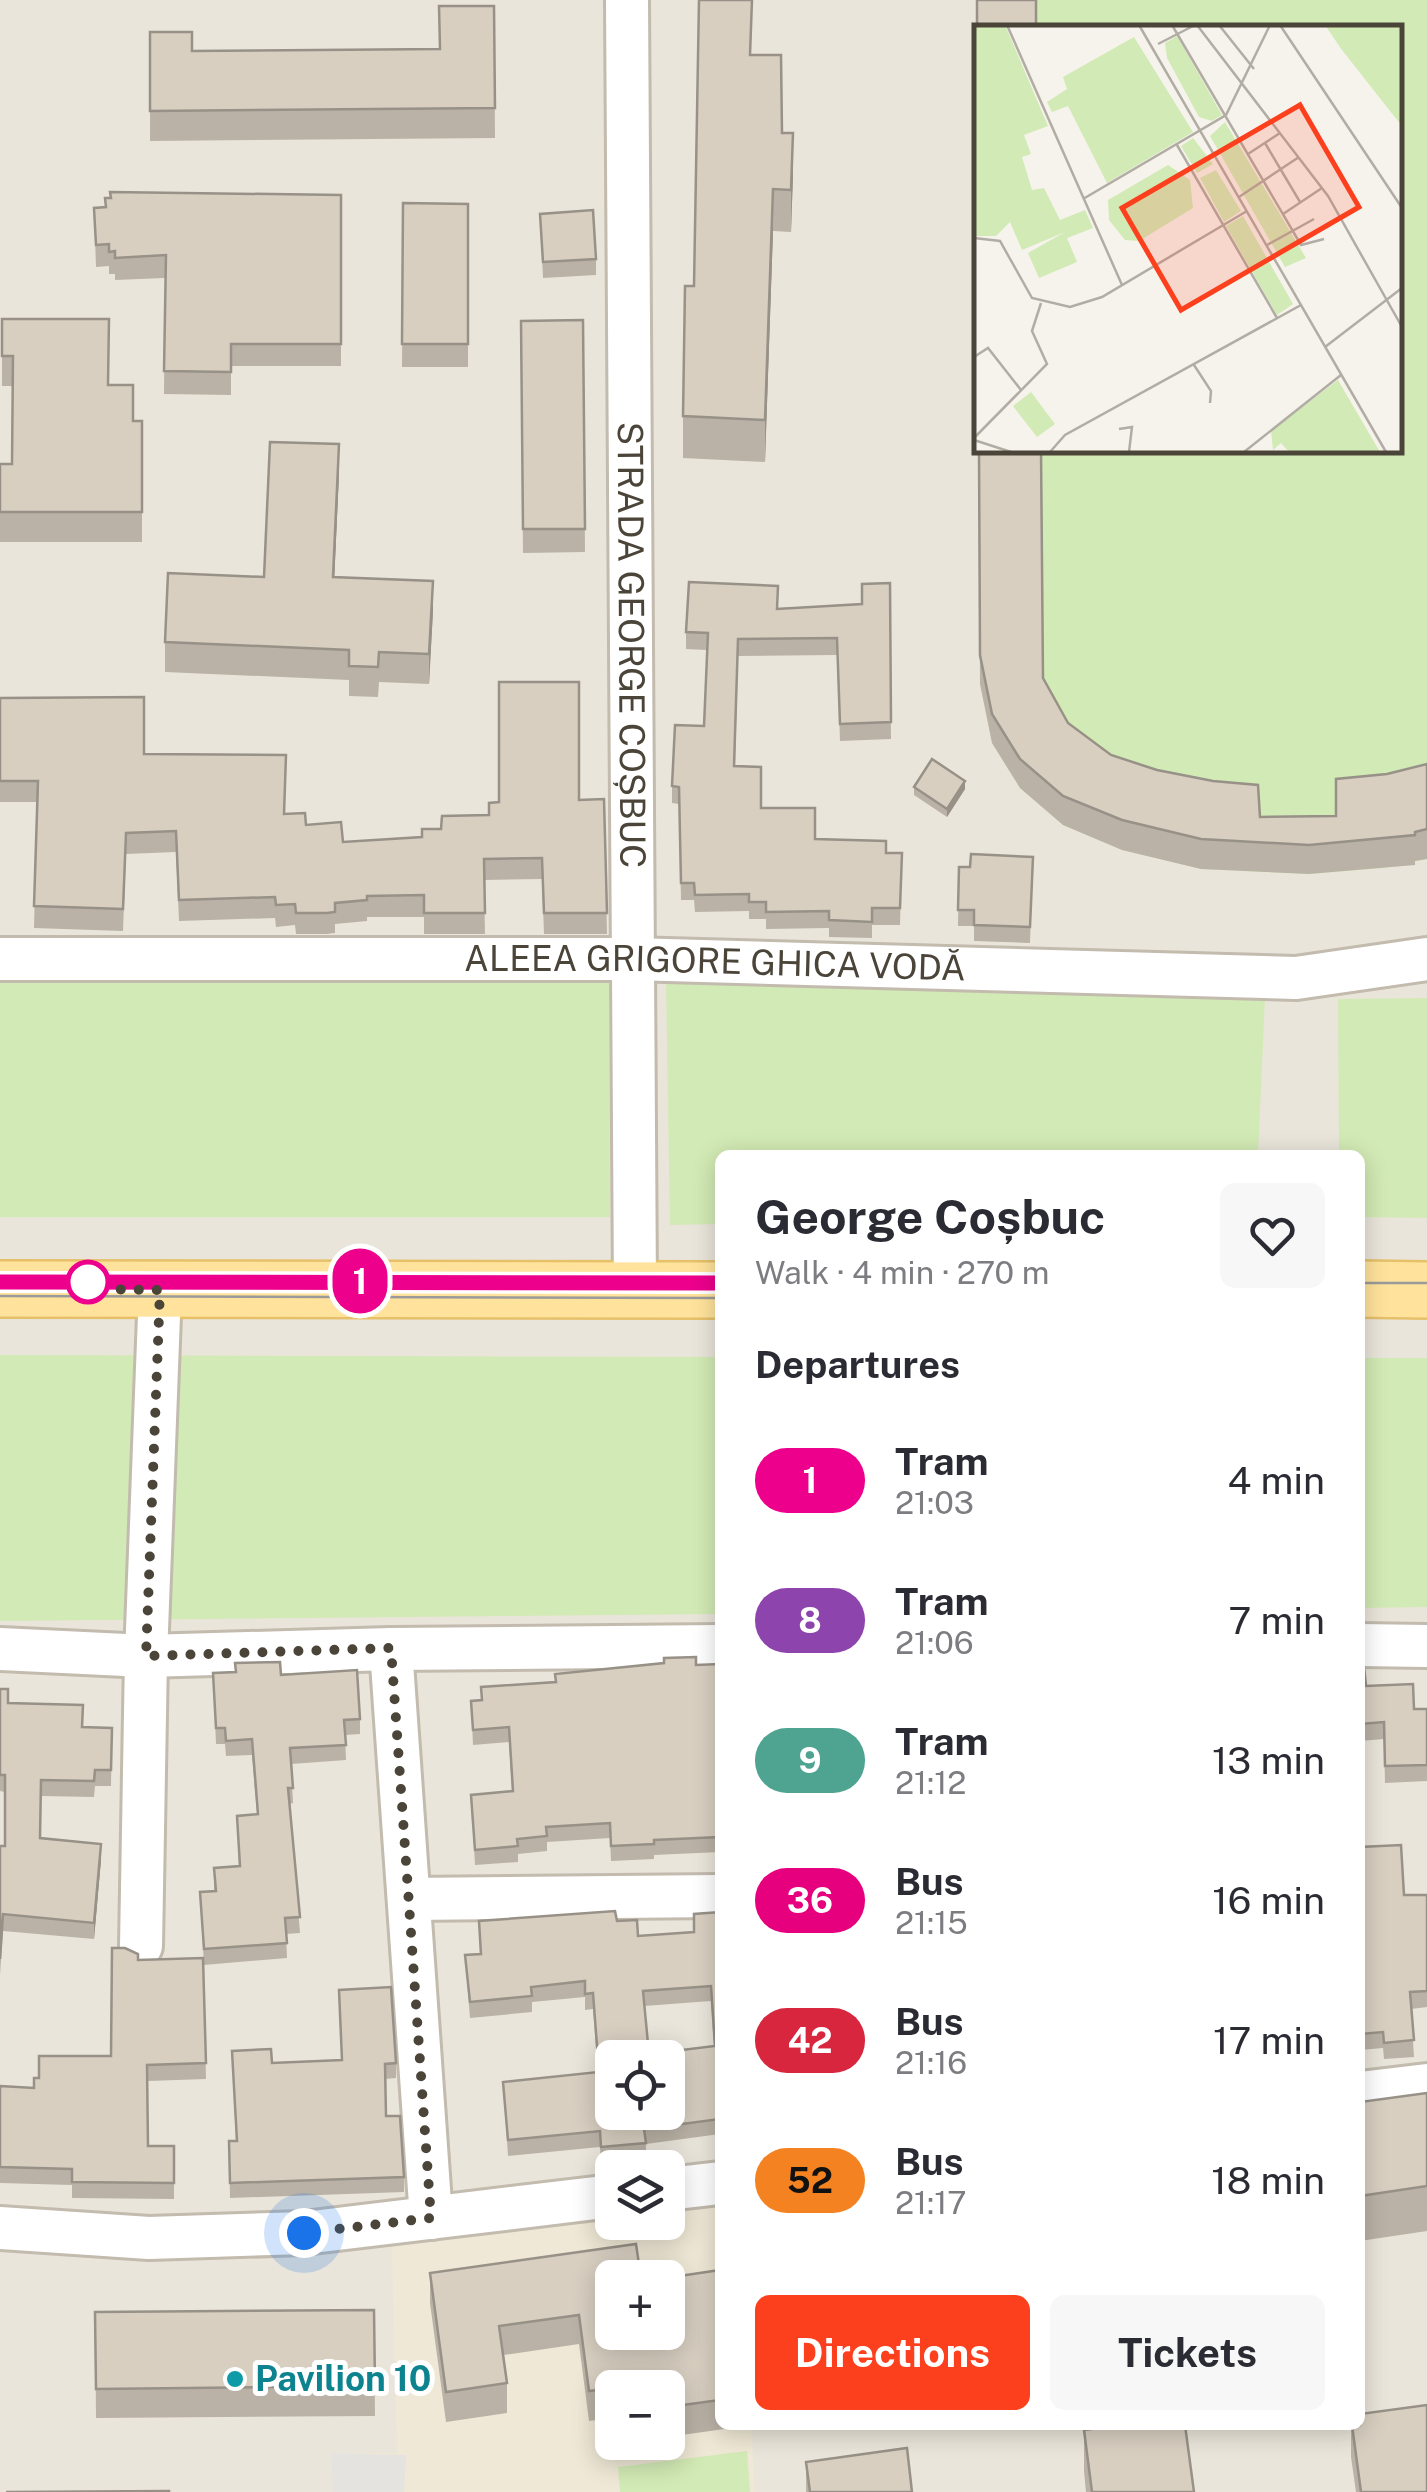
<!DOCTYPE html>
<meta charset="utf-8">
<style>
body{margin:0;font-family:"Public Sans",sans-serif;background:#f7f7f7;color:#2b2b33;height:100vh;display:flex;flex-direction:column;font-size:38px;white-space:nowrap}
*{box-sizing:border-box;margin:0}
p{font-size:32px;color:#7c7c81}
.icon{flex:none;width:55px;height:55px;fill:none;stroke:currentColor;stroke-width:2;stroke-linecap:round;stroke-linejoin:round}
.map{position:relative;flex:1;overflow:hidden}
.side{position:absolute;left:715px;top:1150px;width:650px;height:1280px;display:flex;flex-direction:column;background:#fff;border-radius:15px;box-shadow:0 5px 25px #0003}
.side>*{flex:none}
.badge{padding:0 20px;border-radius:32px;font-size:35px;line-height:65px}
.tools{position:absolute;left:595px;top:2040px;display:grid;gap:20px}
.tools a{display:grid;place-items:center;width:90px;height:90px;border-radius:15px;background:#fff;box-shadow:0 5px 25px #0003;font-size:50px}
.you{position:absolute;width:50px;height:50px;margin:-25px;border:8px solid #fff;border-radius:50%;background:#1a73e8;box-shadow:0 0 0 15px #1a73e833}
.map>.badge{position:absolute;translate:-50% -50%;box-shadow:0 0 0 5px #fff}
h2{padding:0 40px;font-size:38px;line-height:90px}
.round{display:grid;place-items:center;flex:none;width:105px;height:105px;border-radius:15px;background:#f7f7f7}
.head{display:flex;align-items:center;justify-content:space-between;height:170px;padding:0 40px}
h1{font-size:48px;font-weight:700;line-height:75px}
.primary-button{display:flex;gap:20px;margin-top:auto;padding:20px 40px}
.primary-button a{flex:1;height:115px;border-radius:15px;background:#fc3f1d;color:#fff;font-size:40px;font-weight:700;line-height:115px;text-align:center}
.primary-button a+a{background:#f7f7f7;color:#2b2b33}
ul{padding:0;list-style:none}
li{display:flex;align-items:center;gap:30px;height:140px;padding:0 40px}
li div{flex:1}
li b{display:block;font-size:38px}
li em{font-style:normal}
li .badge{min-width:110px;font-weight:700;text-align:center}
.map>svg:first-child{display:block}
.residential{fill:#eae5da;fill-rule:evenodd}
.education{fill:#efe8d6;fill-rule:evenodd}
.green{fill:#d2eab5}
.parking{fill:#e5e3e0}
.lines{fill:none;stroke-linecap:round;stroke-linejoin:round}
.minor-casing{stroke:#c2bbae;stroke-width:48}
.major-casing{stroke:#e6c16a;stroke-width:60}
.minor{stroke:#fff;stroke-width:42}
.major{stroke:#ffe39c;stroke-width:55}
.tram{stroke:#9a9a9a;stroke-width:2.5}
.wall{fill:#bab2a6;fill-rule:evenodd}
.shaded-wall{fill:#979187}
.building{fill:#d8cfc1;stroke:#979187;stroke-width:2.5;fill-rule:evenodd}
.line-casing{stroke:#fff;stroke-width:22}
.line{stroke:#ec008c;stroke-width:15}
.walk{stroke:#4b4439;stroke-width:10;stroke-dasharray:0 18}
.stop-dot{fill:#fff;stroke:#ec008c;stroke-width:5}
.culture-dot{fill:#0f9aa8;stroke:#fff;stroke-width:4}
.labels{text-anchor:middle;stroke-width:10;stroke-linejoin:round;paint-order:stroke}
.street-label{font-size:35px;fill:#4b4439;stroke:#fff}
.culture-label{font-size:35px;font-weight:bold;fill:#0d838f;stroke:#fff;text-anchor:start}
.inset-road{fill:none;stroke:#b2ada4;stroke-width:2.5}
.view{fill:#fc3f1d;fill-opacity:0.15;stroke:#fc3f1d;stroke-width:5}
.inset-edge{fill:none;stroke:#4b4439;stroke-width:5}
</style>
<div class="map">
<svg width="1427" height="2492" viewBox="0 0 1427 2492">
<rect width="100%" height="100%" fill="#f6f3ec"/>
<path class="residential" d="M0 0H1427V2492H0ZM977 28H1400V450H977ZM720 1155H1360V2425H720ZM612 2058H668V2112H612ZM612 2168H668V2222H612ZM612 2278H668V2332H612ZM612 2388H668V2442H612Z"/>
<path class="education" d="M720 2202V2425H751L755 2492H333L331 2453H397L392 2247 612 2217V2222H668V2209ZM612 2278H668V2332H612ZM612 2388H668V2442H612Z"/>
<g class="green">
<path d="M977 0H1427V859L1384 868 1309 874 1201 869 1122 850 1063 825 1020 788 992 743 980 684 979 450H1400V28H977V48Z"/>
<path d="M666 980 1265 998 1258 1155H720V1224L670 1225Z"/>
<path d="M0 982 609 983 610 1217H0Z"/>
<path d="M1427 998V1218L1360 1217V1155H1339L1338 999Z"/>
<path d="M0 1355 720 1357V1614L0 1621Z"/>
<path d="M1360 1358H1427V1607L1360 1608Z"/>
<path d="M747 2451 750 2492H620L618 2467Z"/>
</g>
<path class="parking" d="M331 2453 406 2455 404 2492H333Z"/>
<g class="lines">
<g class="minor-casing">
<g id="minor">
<path id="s1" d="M627 0 635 1290"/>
<path id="s2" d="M0 959H631L1296 978 1427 959"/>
<path d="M1360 1645 1427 1646"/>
<path d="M0 1649 146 1656 391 1649 720 1646"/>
<path d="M391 1649 431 2218"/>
<path d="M409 1899 720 1896"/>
<path d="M141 1946 146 1656 160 1289"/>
<path d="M1360 2093 1427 2085"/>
<path d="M668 2189 720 2183"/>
<path d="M0 2228 149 2238 304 2233 612 2196"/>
</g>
</g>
<g class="major-casing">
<g id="major">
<path d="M0 1289 720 1290"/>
<path d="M1360 1289 1427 1290"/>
</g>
</g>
<use href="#minor" class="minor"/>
<use href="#major" class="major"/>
<g class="tram">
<path d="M85 1282 720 1283"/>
<path d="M1360 1283H1427"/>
<path d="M0 1296 720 1298"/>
</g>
</g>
<g class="wall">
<path d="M494 6 495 138 150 141V32L192 51 439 49Z"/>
<path d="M752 55 782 133 793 175 791 232 773 231 765 462 683 458V416L694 286Z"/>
<path d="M341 195V366H231V395L164 394 165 278 115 280V274H109V266L96 267 94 208Z"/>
<path d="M403 203 468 204V367H402Z"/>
<path d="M540 214 596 259V275L543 278Z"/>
<path d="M2 319 109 385 133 421H142V542H0V464H12L13 386H2Z"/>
<path d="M583 320 585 552 523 553 521 321Z"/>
<path d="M979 450 1043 678 1068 723 1111 755 1260 817 1336 816 1387 774 1427 764V859L1415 861V865L1309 874 1201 869 1122 850 1063 825 1020 788 992 743 980 684Z"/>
<path d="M339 474 334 577 433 611 429 684 379 682 378 697 349 696V680L165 672V642L264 577Z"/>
<path d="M890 583 891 739 840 741 837 655 738 656 735 766 761 808 815 839 886 853H902L900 925H872V938L829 937V928L766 929V919H749V911L695 912 694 900H681L679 804 672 803V786L704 726 707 650 686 649V632L778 608 862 604Z"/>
<path d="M0 698 144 754 285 814 343 842 422 837 441 829 489 815 579 800 604 799 607 934H544L542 879 484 880 485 934H424V917H367V921L335 924V933L327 934H296L295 925 276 927 275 918 179 921 176 852 126 854 123 931 34 928 37 802H0Z"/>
<path d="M914 787 965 789 947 817 914 795Z"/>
<path d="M1033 857 1030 943 974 941V926H958L959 867H970Z"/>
<path d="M720 1664V1852L654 1855V1859L611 1861 610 1838 547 1842V1851L518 1854V1862L475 1865 471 1795 512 1791 509 1742 473 1745 471 1701 481 1700 555 1682 696 1665Z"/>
<path d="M1360 1667 1366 1686 1414 1709H1427V1781L1385 1783 1384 1739 1360 1741Z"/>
<path d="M213 1673 281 1675 360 1719V1734L345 1735 346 1760 291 1764 293 1803 290 1804 300 1933 286 1934 287 1958 204 1965 200 1892 214 1891V1868L239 1866 237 1816 257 1814 252 1755 226 1756 225 1744H216Z"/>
<path d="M0 1689 8 1703 83 1727 112 1728 111 1786H95L94 1797 41 1796 40 1838 101 1860 94 1939 3 1931 0 1975V1846H5V1792L0 1791Z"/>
<path d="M1360 1847 1404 1895H1427V2007L1411 2009 1414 2057 1384 2059 1383 2048 1360 2050Z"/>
<path d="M720 1912V2134L646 2144V2159L601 2163 600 2147 508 2156 503 2082 598 2072 593 2009 585 2010V1997L532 2002V2012L470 2018 465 1955 480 1954 479 1921H617L638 1936 694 1932ZM711 2001 714 2046 649 2054 644 2006Z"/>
<path d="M203 1958 206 2079 148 2081V2146H174V2199L72 2198V2185L0 2183V2086L34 2088 39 2078 111 2056 138 1960Z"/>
<path d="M232 2051 272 2063H396V2078L385 2079 386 2116 404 2177V2192L230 2198 229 2141H236Z"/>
<path d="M1427 2093V2231L1360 2241V2102Z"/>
<path d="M636 2244 612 2332 720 2270V2425H738V2427L668 2437V2388H612V2418L589 2421 579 2344 504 2355 507 2383V2413L446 2422 430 2303V2273Z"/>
<path d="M374 2310 375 2416 96 2418 95 2312Z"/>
<path d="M1351 2425H1360L1427 2492H1356L1351 2457Z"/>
<path d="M1084 2430 1194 2492H1086L1084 2471Z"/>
<path d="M806 2462 912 2492H806Z"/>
</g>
<g class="shaded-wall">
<path d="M793 133V175L791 232V190Z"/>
<path d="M773 189V231L765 462V420Z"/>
<path d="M339 444V474L333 607V577Z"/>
<path d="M433 581V611L429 684V654Z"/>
<path d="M965 781V789L947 817V809Z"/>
<path d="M101 1844V1860L94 1939V1923Z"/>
</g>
<g class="building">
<path d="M699 0H752L750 55H781L782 133H793L791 190 773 189 765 420 683 416 685 286H694Z"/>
<rect x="977" y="0" width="59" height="28"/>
<path d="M439 6H494L495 108 150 111V32H192V51L440 49Z"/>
<path d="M110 192 341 195V344H231V372L164 371 166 255 115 258V251L109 252V244L96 245 94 208 106 207 105 198H111Z"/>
<path d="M403 203 468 204V344H402Z"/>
<path d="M593 210 596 259 543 262 540 214Z"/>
<path d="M2 319H109L108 385H133V421H142V512H0V464H12L13 356H2Z"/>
<path d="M583 320 585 529H523L521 321Z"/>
<path d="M270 442 339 444 333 577 433 581 429 654 379 652 378 667 349 666V650L165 642 168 573 264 577Z"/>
<path d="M979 450H1041L1043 678 1068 723 1111 755 1157 770 1213 781 1258 785 1260 817 1336 816V779L1387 774 1427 764V829L1415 832V835L1309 845 1201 839 1122 820 1063 796 1020 759 992 714 980 655Z"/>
<path d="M689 582 778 586 777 609 862 604V584L890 583 891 722 840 724 837 638 738 639 734 766 761 767V808H815V839L886 841V853H902L900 908H872V922L829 920V911L766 912V902H749V894L695 895 694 883H681L679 787 672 786 675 725 704 726 708 633 686 632Z"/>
<path d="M499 682H579V800L604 799 607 913H544L542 858 484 859 485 913H424V895L367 896V900L335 903V912L327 913H296L295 904 276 905 275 897 179 900 176 831 126 833 123 909 34 906 38 781H0V698L144 697V754L286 755 284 814 305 813 306 825 341 822 343 842 422 837V829H441L442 816 489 815V803L499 802Z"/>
<path d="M932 759 965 781 947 809 914 787Z"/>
<path d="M971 854 1033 857 1030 927 974 925V910H958L959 867H970Z"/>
<path d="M696 1657V1665L720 1664V1837L654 1840V1844L611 1846 610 1823 546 1827 547 1836 517 1839 518 1846 475 1850 471 1795 513 1791 509 1727 473 1730 471 1701 482 1700 481 1687 556 1682 555 1674 664 1663V1658Z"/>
<path d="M280 1662 281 1675 357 1670 360 1719 344 1720 346 1745 290 1748 293 1788H288L300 1917 285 1918 287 1943 204 1949 200 1892 216 1891 214 1868 240 1866 237 1816 258 1814 252 1739 226 1741 225 1728H216L213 1673 236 1672 235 1663Z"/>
<path d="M1360 1667H1364L1366 1686 1413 1684 1414 1709H1427V1765L1385 1766 1384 1722 1360 1724Z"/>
<path d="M0 1689H8V1703L83 1705 82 1727 112 1728 111 1770H95L94 1781 41 1780 40 1838 101 1844 94 1923 3 1914 0 1959V1846H5V1775H0Z"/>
<path d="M1401 1845 1404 1895H1427V1991L1410 1992 1414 2040 1384 2043 1383 2032 1360 2034V1847Z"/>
<path d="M615 1911 617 1921 637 1920 638 1936 694 1932V1914L720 1912V2119L644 2129 646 2143 601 2147 600 2131 508 2140 503 2082 599 2072 593 1993 585 1994V1981L531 1987 532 1996 470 2002 465 1955 481 1954 479 1921ZM711 1986 715 2046 649 2054 643 1991ZM612 2058H668V2112H612Z"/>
<path d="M112 1948H125L138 1954V1960L203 1958 206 2063 147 2065 148 2146H174V2183L72 2182V2169L0 2167V2086L34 2088V2078H39V2056H111Z"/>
<path d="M391 1987 396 2063 385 2064 386 2116H400L404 2177 230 2183 229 2141H237L232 2051 271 2049 272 2063 342 2060 339 1990Z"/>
<path d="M1427 2093V2186L1360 2196V2102Z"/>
<path d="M636 2244 641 2278H612V2332H668V2278H666L720 2270V2400L668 2407V2388H652V2383L589 2391 579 2315 499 2326 507 2383 446 2392 430 2273Z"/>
<path d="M374 2310 375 2386 96 2389 95 2312Z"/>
<path d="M1427 2405V2492H1361L1352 2425H1360V2414Z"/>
<path d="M1120 2425H1185L1194 2492H1092L1084 2430Z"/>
<path d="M907 2448 912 2492H810L806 2462Z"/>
<path d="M169 2491V2492H6Z"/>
</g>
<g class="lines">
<g class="line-casing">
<path id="line" d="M0 1282 720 1283"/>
</g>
<use href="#line" class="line"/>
<path class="walk" d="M88 1282 94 1289 160 1290 146 1656 391 1648 431 2218 304 2233"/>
</g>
<circle class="stop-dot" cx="88" cy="1282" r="20"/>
<circle class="culture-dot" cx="235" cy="2379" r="10"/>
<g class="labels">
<g class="street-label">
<text dy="12" stroke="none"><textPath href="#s1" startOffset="645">STRADA GEORGE COȘBUC</textPath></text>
<text dy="12" stroke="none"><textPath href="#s2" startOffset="715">ALEEA GRIGORE GHICA VODĂ</textPath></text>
</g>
<g class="culture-label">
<text x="255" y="2391">Pavilion 10</text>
</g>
</g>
<g transform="translate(974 25)">
<rect width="428" height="428" fill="#f6f3ec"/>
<path d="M0 0H31L74 101 50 110 57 129 48 132 58 165 70 163 86 195 111 185 119 203 93 213 103 237 65 253 54 228 91 207 48 225 36 197 22 211H0ZM351 0H427V100L368 25ZM203 11 248 90 238 96 225 92 193 33 191 18ZM160 12 219 107 133 158 94 81 78 87 73 77 93 64 89 52ZM251 97 332 233 311 242 236 111ZM219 113 239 139 223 148 207 121ZM194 140 216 155 219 183 165 216 151 215 135 195 134 175ZM242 145 267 186 250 197 226 153ZM269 191 319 279 303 290 252 201ZM364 355 406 427H315L307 418 299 425 297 406ZM57 367 81 399 63 412 39 381Z" fill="#d2eab5"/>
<path class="inset-road" d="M33 0 148 260M165 0 412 427M165 0 412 427M198 0 327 220 350 214M223 0 354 171 428 302M245 0 280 44M306 0 428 183M184 19 221 0M291 118 326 177M203 120 303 293M274 129 306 108M265 172 325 132M109 174 252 90 296 0M309 189 348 163M0 213 26 216 58 273 96 282 128 272 273 186M293 220 340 194M351 322 428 263M0 332 14 323 47 365M220 340 237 366 236 378M145 404 158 402 155 427M0 413 73 339 58 306 67 278M0 415 37 427M76 427 91 410 327 280M270 427 367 350"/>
<path class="view" d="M326 80 385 182 207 285 148 183Z"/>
<rect width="428" height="428" class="inset-edge"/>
</g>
</svg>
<div class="tools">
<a><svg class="icon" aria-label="locate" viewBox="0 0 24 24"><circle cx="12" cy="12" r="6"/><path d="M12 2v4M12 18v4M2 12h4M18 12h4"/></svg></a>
<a><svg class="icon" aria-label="layers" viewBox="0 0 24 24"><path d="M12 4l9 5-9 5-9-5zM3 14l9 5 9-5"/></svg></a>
<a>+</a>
<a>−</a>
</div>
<div class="you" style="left:304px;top:2233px"></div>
<b class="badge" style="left:360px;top:1281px;background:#ec008c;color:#fff">1</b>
<section class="side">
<div class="head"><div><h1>George Coșbuc</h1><p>Walk · 4 min · 270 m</p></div><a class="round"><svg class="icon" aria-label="heart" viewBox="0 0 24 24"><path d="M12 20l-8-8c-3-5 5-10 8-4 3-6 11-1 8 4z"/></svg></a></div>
<h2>Departures</h2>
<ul>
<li><span class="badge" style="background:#ec008c;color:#fff">1</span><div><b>Tram</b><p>21:03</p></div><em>4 min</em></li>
<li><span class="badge" style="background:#8e44ad;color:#fff">8</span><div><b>Tram</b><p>21:06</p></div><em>7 min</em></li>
<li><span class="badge" style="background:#4ea391;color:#fff">9</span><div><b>Tram</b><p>21:12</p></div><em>13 min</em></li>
<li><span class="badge" style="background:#e6007e;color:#fff">36</span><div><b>Bus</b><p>21:15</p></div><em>16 min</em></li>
<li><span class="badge" style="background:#d7263d;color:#fff">42</span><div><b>Bus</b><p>21:16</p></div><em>17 min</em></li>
<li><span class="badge" style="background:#f58220;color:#111">52</span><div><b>Bus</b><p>21:17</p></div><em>18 min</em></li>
</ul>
<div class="primary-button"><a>Directions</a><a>Tickets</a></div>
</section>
</div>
